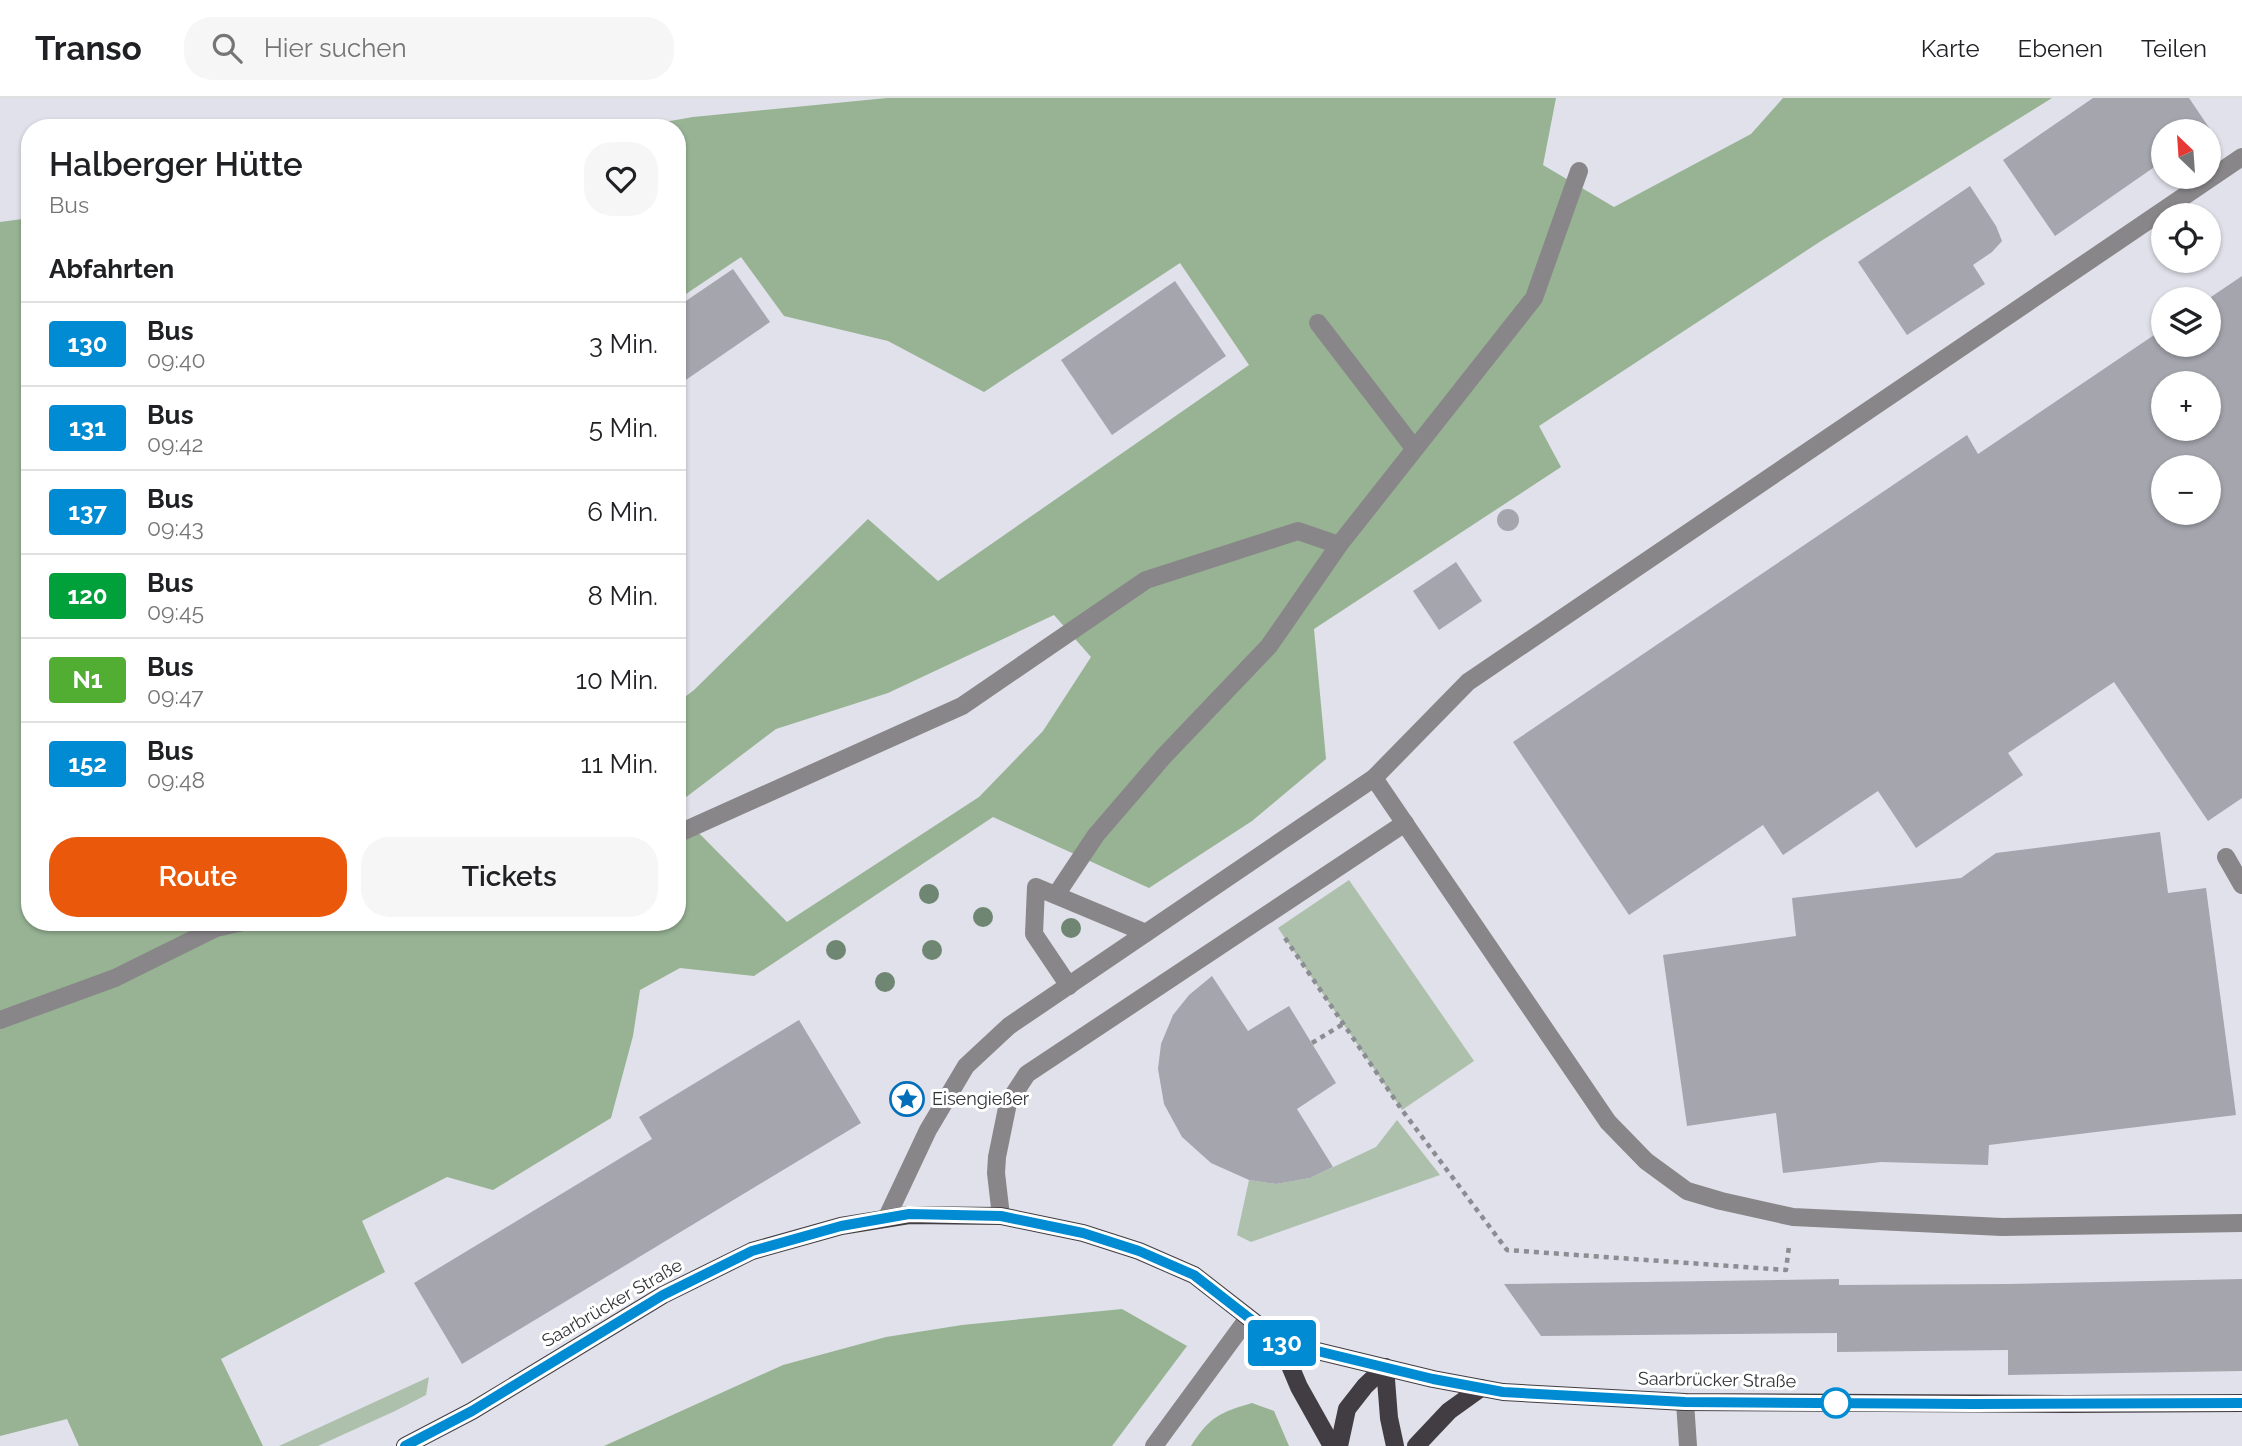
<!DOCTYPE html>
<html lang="de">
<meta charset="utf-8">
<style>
body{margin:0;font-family:Raleway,sans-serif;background:#f6f6f6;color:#202124;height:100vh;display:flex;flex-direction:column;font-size:26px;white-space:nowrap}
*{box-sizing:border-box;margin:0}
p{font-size:23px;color:#757577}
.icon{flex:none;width:38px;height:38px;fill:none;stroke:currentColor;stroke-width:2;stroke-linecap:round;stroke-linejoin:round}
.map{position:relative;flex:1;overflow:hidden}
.panel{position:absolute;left:21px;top:21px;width:665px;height:812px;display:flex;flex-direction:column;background:#fff;border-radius:28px;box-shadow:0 2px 5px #0004}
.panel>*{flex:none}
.badge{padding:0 14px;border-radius:5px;font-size:24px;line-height:46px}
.needle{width:46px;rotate:335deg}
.tools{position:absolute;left:2151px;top:21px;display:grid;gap:14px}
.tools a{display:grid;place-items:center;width:70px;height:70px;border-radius:50%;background:#fff;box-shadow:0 2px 5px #0004;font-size:35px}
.map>.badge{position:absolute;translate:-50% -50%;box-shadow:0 0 0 4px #fff}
h2{padding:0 28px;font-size:26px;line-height:63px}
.round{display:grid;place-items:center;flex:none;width:74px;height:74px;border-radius:28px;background:#f6f6f6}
.summary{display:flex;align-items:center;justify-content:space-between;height:119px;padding:0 28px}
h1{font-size:33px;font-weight:600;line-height:52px}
.primary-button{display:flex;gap:14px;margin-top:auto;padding:14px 28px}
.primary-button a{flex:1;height:80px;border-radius:28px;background:#ea580c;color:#fff;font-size:28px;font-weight:600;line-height:80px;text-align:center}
.primary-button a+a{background:#f6f6f6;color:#202124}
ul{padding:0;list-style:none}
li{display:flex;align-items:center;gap:21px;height:84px;padding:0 28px;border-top:2px solid #e0e0e0}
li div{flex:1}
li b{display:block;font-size:26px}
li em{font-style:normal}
li .badge{min-width:77px;font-weight:700;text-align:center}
header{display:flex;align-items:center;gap:42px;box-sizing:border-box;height:98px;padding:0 35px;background:#fff;border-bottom:2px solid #e0e0e0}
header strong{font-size:33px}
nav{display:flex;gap:38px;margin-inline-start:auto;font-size:24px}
.search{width:490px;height:63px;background:#f6f6f6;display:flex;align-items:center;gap:18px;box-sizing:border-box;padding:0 24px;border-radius:28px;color:#757577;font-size:26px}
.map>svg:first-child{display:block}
.green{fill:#adc0ab}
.forest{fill:#97b394}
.building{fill:#a4a5ad;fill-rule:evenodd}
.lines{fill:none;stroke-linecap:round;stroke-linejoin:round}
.path{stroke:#8c8d93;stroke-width:4.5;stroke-dasharray:5 5;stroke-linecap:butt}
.minor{stroke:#898689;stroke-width:18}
.major{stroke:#423d42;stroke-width:18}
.tree{fill:#6f8673}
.line-casing{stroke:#fff;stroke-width:16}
.line{stroke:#008bd2;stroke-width:10}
.stop-dot{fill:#fff;stroke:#008bd2;stroke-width:3.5}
.labels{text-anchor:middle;stroke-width:6;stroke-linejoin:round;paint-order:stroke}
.poi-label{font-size:18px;fill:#323336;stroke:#fff;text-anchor:start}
.street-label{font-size:18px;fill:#323336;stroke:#fff}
</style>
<header>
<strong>Transo</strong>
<div class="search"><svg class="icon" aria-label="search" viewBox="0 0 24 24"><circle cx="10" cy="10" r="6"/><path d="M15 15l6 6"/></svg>Hier suchen</div>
<nav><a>Karte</a><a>Ebenen</a><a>Teilen</a></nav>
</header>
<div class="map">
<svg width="2242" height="1348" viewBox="0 0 2242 1348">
<rect width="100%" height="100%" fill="#e0e1ea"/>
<g class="green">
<path d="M1349 782 1474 963 1402 1012 1278 830Z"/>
<path d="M1397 1022 1440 1077 1251 1144 1237 1137 1249 1082 1276 1086 1310 1080 1376 1049Z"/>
<path d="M429 1279 426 1297 395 1313 318 1348H279Z"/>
</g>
<g class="forest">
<path d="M887 0H1556L1543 67 1614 109 1751 36 1783 0H2052L1821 143 1539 328 1561 369 1314 531 1326 661 1252 723 1149 790 993 719 754 878 680 870 640 892 633 938 611 1020 493 1092 447 1079 362 1123 385 1174 221 1261 263 1348H79L67 1321 0 1338V124L30 120V824H677V713L787 824 979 699 1043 633 1091 559 1054 517 888 595 776 631 677 706V605L694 592 868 421 938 483 1249 267 1180 165 984 294 888 243 784 218 741 159 677 202V30H630L693 19Z"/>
<path d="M1122 1211 1187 1248 1112 1348H604L783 1267 886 1239 962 1227Z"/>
<path d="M1252 1305 1274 1313 1289 1348H1191C1209 1319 1221 1314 1252 1305Z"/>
</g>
<g class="building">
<path d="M2093 0H2189L2210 31 2207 33H2163V63L2055 138 2003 62Z"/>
<path d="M1970 88 1996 128 2002 143 1992 154 1973 167 1985 186 1907 237 1858 164Z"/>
<path d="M733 171 770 224 677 288V209Z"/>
<path d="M2242 178V700L2208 723 2114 584 2008 655 2023 677 1916 750 1878 693 1783 757 1763 727 1629 817 1513 644 1967 337 1978 356 2163 231V247H2208V201ZM2163 285H2208V331H2163ZM2163 369H2208V415H2163Z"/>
<path d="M1175 183 1226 258 1112 337 1061 262Z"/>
<circle cx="1508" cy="422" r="11"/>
<path d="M1456 464 1482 503 1439 532 1413 493Z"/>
<path d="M2160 734 2168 795 2206 790 2236 1017 1989 1047 1988 1067 1881 1064 1783 1075 1776 1015 1687 1028 1663 857 1796 838 1792 800 1961 780 1996 755Z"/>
<path d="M1212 878 1248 933 1289 908 1336 985 1297 1011 1333 1069 1310 1080 1276 1086 1249 1082 1211 1065 1182 1039 1164 1006 1158 971 1161 946 1173 917 1189 897Z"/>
<path d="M799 922 861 1025 462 1266 414 1185 652 1041 639 1019Z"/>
<path d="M1839 1181V1187L2008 1186 2242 1181V1273L2008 1277V1252L1837 1254V1235L1541 1238 1504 1186Z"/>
</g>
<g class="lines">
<g class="path">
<path d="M30 455 24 512 30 531"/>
<path d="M1285 840 1402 1012 1507 1152 1786 1172 1789 1148"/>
<path d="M1312 945 1343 926"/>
</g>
<g class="minor">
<path d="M1318 225 1414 350"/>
<path d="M1339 447 1534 200 1579 73"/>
<path d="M1374 680 1608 1024 1646 1063 1687 1093 1721 1103 1793 1119 2002 1129 2242 1125"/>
<path d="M677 736 962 608 1146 482 1298 433 1339 447 1269 548 1164 658 1096 737 1056 797"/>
<path d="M2226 759 2242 787"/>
<path d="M1069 888 1034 836 1036 789 1146 835"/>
<path d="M0 922 115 880 216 830 243 824"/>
<path d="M1001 1118 996 1075 997 1059 1008 1005 1027 976 1405 725"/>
<path d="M887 1119 928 1032 966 968 1009 928 1374 680 1468 584 2242 59"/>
<path d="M1685 1304 1688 1348"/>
<path d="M1154 1348 1248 1220"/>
</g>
<g class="major">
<path d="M1280 1244 1299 1289 1332 1348"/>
<path d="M1385 1269 1389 1320 1395 1348"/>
<path d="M405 1348 472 1313 663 1197 752 1153 841 1128 909 1117 1001 1118 1083 1135 1139 1153 1194 1177 1280 1244 1433 1281 1503 1294 1685 1304 2067 1306 2242 1305"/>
<path d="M1339 1348 1347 1311 1365 1288 1385 1269"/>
<path d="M1416 1348 1449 1313 1481 1290"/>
</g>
</g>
<g class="tree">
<circle cx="929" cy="796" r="10"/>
<circle cx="983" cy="819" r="10"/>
<circle cx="1071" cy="830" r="10"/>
<circle cx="836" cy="852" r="10"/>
<circle cx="932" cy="852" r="10"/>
<circle cx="885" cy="884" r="10"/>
</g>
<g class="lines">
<g class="line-casing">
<path id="line" d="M405 1348 472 1313 663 1197 752 1153 841 1128 909 1116 1001 1118 1083 1135 1139 1153 1194 1177 1280 1244 1433 1281 1503 1294 1685 1304 1973 1306 2242 1305"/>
</g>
<use href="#line" class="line"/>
</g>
<defs>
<g id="sight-ring" transform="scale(1.75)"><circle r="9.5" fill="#fff" stroke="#036eba" stroke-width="1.5"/><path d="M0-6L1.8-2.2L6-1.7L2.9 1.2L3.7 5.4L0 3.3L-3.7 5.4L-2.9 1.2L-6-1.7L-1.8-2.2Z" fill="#036eba"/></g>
</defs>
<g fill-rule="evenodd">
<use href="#sight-ring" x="907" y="1001"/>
</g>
<circle class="stop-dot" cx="1836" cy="1305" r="14"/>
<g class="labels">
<g class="poi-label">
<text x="932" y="1007">Eisengießer</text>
</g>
<g class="street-label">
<text transform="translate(612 1205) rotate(-30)" y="6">Saarbrücker Straße</text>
<text transform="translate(1717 1282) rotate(1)" y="6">Saarbrücker Straße</text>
</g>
</g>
</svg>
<div class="tools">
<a><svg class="needle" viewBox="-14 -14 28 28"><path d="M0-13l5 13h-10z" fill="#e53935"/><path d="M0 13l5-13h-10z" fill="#757577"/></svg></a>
<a><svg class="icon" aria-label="locate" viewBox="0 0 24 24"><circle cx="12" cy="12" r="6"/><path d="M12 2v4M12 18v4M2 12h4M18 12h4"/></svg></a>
<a><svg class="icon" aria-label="layers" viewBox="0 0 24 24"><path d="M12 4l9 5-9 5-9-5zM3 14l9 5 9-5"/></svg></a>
<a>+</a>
<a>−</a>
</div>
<b class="badge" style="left:1282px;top:1245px;background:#008bd2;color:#fff">130</b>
<section class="panel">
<div class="summary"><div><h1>Halberger Hütte</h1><p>Bus</p></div><a class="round"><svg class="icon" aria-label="heart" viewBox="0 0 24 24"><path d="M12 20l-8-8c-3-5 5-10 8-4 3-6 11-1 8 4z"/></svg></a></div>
<h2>Abfahrten</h2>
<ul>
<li><span class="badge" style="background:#008bd2;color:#fff">130</span><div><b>Bus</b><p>09:40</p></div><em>3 Min.</em></li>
<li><span class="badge" style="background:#008bd2;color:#fff">131</span><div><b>Bus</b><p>09:42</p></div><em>5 Min.</em></li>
<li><span class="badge" style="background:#008bd2;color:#fff">137</span><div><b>Bus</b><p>09:43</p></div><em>6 Min.</em></li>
<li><span class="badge" style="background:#00a13a;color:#fff">120</span><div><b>Bus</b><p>09:45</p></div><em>8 Min.</em></li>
<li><span class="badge" style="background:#52ae32;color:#fff">N1</span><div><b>Bus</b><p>09:47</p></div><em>10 Min.</em></li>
<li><span class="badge" style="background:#008bd2;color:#fff">152</span><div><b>Bus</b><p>09:48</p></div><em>11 Min.</em></li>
</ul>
<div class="primary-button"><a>Route</a><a>Tickets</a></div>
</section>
</div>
